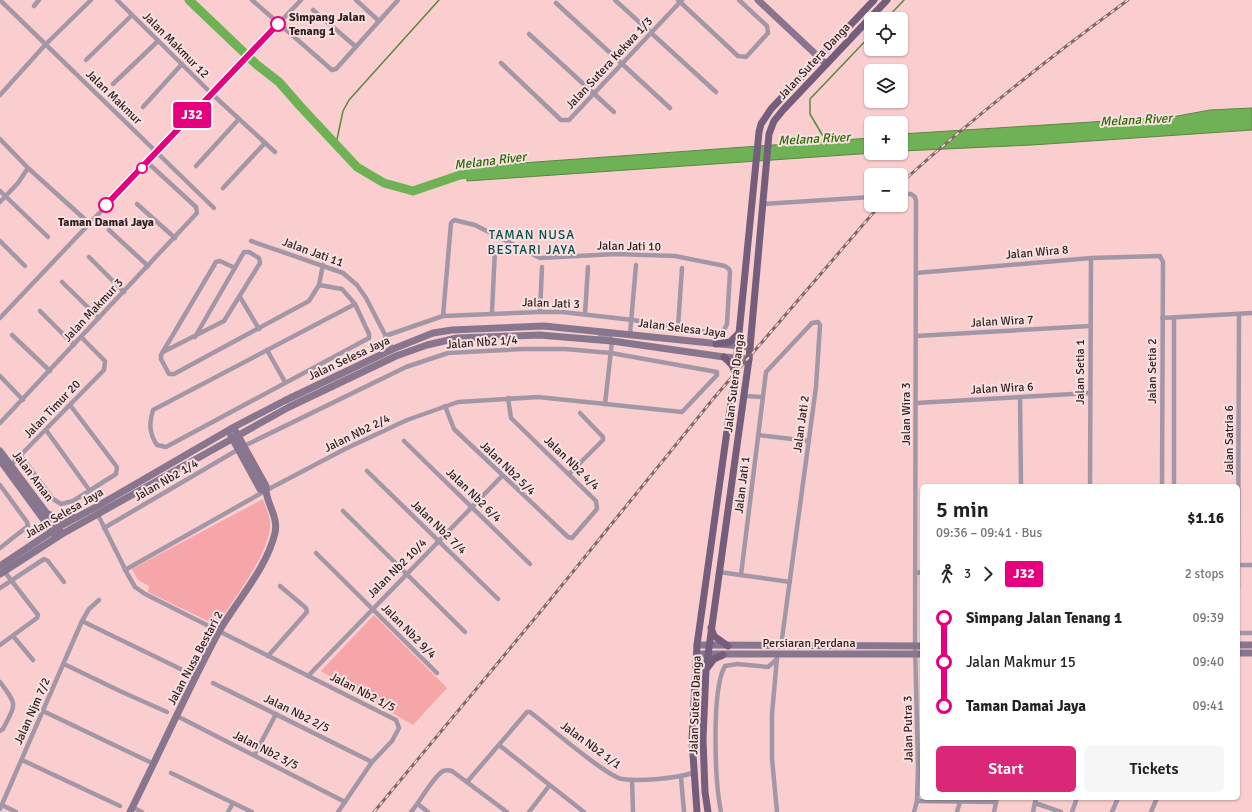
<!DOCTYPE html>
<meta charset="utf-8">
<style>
body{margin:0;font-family:Signika,sans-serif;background:#f6f6f6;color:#222;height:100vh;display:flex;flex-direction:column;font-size:15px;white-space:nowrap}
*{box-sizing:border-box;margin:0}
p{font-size:13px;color:#767676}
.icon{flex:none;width:22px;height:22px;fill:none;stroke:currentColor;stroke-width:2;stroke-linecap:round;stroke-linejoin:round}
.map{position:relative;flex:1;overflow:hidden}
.sheet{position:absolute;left:920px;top:484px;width:320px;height:316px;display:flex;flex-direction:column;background:#fff;border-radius:6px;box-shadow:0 1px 3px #0004}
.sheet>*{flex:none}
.badge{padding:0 8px;border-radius:3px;font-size:14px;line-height:26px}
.controls{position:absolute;left:864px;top:12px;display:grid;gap:8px}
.controls a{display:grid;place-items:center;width:44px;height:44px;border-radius:6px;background:#fff;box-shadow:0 1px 3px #0004;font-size:20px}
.map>.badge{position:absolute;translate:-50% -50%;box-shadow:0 0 0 2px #fff}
.legs{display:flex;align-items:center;gap:6px;height:44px;padding:0 16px;font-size:13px}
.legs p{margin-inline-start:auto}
.summary{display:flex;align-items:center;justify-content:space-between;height:68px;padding:0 16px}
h1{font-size:22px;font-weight:600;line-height:30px}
.button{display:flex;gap:8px;margin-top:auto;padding:8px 16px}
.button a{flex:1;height:46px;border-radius:6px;background:#db2777;color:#fff;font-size:16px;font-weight:600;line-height:46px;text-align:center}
.button a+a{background:#f6f6f6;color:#222}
ul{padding:0 16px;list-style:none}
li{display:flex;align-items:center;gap:14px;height:44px;font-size:15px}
li i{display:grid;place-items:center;width:6px;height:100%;margin:0 5px;background:currentColor}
li i::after{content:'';width:10px;height:10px;margin:-5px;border:3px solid;border-radius:50%;background:#fff}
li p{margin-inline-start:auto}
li:first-child i{background:linear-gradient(#0000 50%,currentColor 0)}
li:last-child i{background:linear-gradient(currentColor 50%,#0000 0)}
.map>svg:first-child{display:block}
.green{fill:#f6a6a8}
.water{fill:#6fb255;stroke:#5c8544}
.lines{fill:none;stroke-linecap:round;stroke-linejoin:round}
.stream{stroke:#5c8544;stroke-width:1.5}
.river{stroke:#6fb255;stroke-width:9}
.street{stroke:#a397a7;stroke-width:4.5}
.secondary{stroke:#88768e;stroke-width:7}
.primary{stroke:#745e7b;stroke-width:7}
.rail-casing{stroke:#846667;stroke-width:3}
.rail{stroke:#f8e1e1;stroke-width:1.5;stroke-dasharray:4.5;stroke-linecap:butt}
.line-1-casing{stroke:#fff;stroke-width:9}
.line-1{stroke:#e6007e;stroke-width:6}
.stop-1-dot{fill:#fff;stroke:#e6007e;stroke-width:2}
.labels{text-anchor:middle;stroke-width:4;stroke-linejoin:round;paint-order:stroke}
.stop-label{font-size:12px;font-weight:bold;fill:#2f1c1d;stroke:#f8e1e1;text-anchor:start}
.street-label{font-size:12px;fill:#2f1c1d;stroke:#f8e1e1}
.water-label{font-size:13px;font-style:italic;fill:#296803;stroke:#f8e1e1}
.neighbourhood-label{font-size:13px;letter-spacing:1px;fill:#0a4b4c;stroke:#f8e1e1}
</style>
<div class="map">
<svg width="1252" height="812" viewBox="0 0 1252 812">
<rect width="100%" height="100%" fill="#facece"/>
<g class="green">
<path d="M263 499C265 507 270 515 270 523 271 551 236 596 220 620L212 623 148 592 149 586 138 580 132 569Z"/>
<path d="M374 615 447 688 413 725 321 671Z"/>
</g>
<g class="water">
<path d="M1252 108V130L1032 145 901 151V134L1172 117 1210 110Z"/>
<path d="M871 138V153H874L467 181 466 167Z"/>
</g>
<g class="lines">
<g class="stream">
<path d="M886 19 904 0"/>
<path d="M827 143 810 114V99L871 35"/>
<path d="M336 144 343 111 349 100 439 0"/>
</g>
<path class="river" d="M189 0 256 64 279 82 300 106 357 167 384 183 413 191 460 175 478 173"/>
<g class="street">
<path d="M0 0 214 208"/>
<path d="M117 0 212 94 275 152"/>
<path d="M252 0 332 70 336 69 398 0"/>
<path d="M356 0 379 21"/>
<path d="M615 0 716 92"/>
<path d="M678 0 738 56 746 57 768 33 767 26 739 0"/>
<path d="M556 3 670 108"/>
<path d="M34 6 39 0"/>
<path d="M313 10 355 46"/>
<path d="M529 34 614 112"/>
<path d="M86 60 132 15"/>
<path d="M501 63 561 120H569L682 0"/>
<path d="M113 84 158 41"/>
<path d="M0 95 45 45 91 0"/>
<path d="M143 107 182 64"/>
<path d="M0 139 28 168 89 223"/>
<path d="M196 166 239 119"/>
<path d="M223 188 265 143"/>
<path d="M0 191 48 237"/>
<path d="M901 194H911L915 197 916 201 915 646 918 765 917 801 914 812"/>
<path d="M0 202 18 183 28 168"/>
<path d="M137 204 175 238"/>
<path d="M763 204 871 197"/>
<path d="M109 230 148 266"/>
<path d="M0 241 25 266"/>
<path d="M251 241 343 273 357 285 366 298 393 350"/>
<path d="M89 257 124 292"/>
<path d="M235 268 220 261 216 262 161 355V359L169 374H174L309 301 319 285 323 265"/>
<path d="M916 273 1091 258 1160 256 1163 262 1162 486"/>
<path d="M62 282 99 318"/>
<path d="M319 285 342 289 355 304 369 334V338L166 447 157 445C149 433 149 424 153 410L355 304"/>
<path d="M240 297 259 329"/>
<path d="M40 311 74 345"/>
<path d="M492 312 495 249"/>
<path d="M540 312 542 267"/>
<path d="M585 314 588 267"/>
<path d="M0 318 301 0"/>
<path d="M1162 318 1252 313"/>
<path d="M1174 318V486"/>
<path d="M678 327 682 268"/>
<path d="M630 334 636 265"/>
<path d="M12 335 50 371"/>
<path d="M600 335 609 336 612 341 605 404"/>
<path d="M385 336 443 316 540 312H562L633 320 719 334 724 330 727 324 730 272 729 269 725 266 675 256 616 254 540 258 475 225 454 220 451 223 443 316"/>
<path d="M916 336 1090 326"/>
<path d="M267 350 285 382"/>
<path d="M163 352 224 321 260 263 259 258 249 252H244L195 337"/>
<path d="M0 376 23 400"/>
<path d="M744 396 762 397"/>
<path d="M1020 397 1021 486"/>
<path d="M916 403 1090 393"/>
<path d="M445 406 454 429 568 537 572 538 597 509 596 501 511 418 508 398"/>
<path d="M0 423 197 213 196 207 147 162"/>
<path d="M46 430 90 491"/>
<path d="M758 435 809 441"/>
<path d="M404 441 530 564"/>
<path d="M21 456 53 499 61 504 73 501 116 474 117 467 70 405"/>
<path d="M11 465 104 370 105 361 81 337"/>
<path d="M367 471 498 599"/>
<path d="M569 474 603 440V437L580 413"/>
<path d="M0 485 27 522 28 526 0 548"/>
<path d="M1090 486 1091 258"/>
<path d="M343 511 465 632"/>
<path d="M98 515 128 575 135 587 145 594 396 720 399 728 392 741 372 762 338 812"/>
<path d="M104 528 239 449"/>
<path d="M316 553 437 673"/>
<path d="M1238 565H1252"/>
<path d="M125 570 265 491 345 449 407 420 458 402 538 397 682 412 717 375V372L611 353 565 349H523L448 353 406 367 244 446"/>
<path d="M719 572 790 582"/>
<path d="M916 573 922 572"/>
<path d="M741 575 766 372 812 323 818 322 820 325 816 387 781 646"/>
<path d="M0 588 44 559 48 561 64 582"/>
<path d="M1238 590 1239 314"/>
<path d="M82 621 197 677"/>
<path d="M1238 633H1252"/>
<path d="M13 636 33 660"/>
<path d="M0 645 37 618 38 615 4 571"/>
<path d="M268 656 307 612 306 608 280 586"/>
<path d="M64 664 122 692 167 712"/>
<path d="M308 676 502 476"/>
<path d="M0 682C18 706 16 703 3 729L0 731"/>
<path d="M213 683 372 762"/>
<path d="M43 711 154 764"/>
<path d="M177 716 345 802"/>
<path d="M499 745 584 812"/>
<path d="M255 754 276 714"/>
<path d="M22 760 120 806"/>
<path d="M171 773 252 812"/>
<path d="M681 777 684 812"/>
<path d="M632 780 633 812"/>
<path d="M467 782 527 712H530C546 724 607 777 622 779 640 782 676 778 693 773"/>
<path d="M917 801 996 802"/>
<path d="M1035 803 1061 812"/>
<path d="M418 804 428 812"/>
<path d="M2 805 16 812"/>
<path d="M132 807 142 812"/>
<path d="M0 809 82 621 89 609 99 600"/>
<path d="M228 812 233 803"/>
<path d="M411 812C420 802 432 778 443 771 446 770 449 770 452 771L507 812"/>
<path d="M529 812 549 786"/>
<path d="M721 812C715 783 711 690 725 666L737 664 768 667 777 659"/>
<path d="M777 812 772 759V714L777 658"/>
<path d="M957 812 960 802"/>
<path d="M994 812 997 798"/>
<path d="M1033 812 1036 798"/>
<path d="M1072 812 1077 798"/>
<path d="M1112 812 1118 798"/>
<path d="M1151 812 1157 798"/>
</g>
<g class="secondary">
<path d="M758 0 826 64"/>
<path d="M231 436 260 489 265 491"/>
<path d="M0 451 60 531"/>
<path d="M0 460 54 534"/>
<path d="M48 514 62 519 72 517"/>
<path d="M0 566 57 528 96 507 234 427 284 401 393 349 433 333 452 330 544 326 750 347"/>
<path d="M0 574 62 534 289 407 396 356 427 345 457 338 539 335 612 341 724 357 749 359"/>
<path d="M697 645 922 646"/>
<path d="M1238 645H1252"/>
<path d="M1238 653H1252"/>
<path d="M697 654H922"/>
<path d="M130 812C160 752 187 691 218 633 237 600 266 570 275 533 279 515 264 501 266 486L236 432"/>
</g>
<g class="primary">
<path d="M716 344 730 342 738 334"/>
<path d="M724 357 732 365 735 372"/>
<path d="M711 628 714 636 728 646"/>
<path d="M707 668 714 659 723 655"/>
<path d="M697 812 692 740 697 645 735 374 759 132 761 124 771 109 874 0"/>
<path d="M708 812 705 792 703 739 706 669 749 359 769 134 774 121 783 110 887 0"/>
</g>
<g class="rail-casing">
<g id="rail">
<path d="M901 183C973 118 1050 57 1128 0"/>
<path d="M374 812 541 611 713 399 880 205"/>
</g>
</g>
<use href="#rail" class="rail"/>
</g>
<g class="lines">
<g class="line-1-casing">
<path id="line-1" d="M106 205 278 24"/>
</g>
<use href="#line-1" class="line-1"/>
</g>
<g class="stop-1-dot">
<circle cx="278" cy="24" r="7"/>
<circle cx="142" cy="168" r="5"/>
<circle cx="106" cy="205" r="7"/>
</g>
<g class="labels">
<g class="stop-label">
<text x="289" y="21">Simpang Jalan<tspan x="289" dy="14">Tenang 1</tspan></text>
<text x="106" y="226" text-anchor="middle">Taman Damai Jaya</text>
</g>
<g class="street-label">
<text transform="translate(176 45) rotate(45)" y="4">Jalan Makmur 12</text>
<text transform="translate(814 61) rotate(-47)" y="4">Jalan Sutera Danga</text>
<text transform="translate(609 63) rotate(-47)" y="4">Jalan Sutera Kekwa 1/3</text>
<text transform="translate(114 97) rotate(44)" y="4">Jalan Makmur</text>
<text transform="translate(629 246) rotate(1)" y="4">Jalan Jati 10</text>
<text transform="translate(313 252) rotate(20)" y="4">Jalan Jati 11</text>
<text transform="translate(1037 252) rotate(-5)" y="4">Jalan Wira 8</text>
<text transform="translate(551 303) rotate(2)" y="4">Jalan Jati 3</text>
<text transform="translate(93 310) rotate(-47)" y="4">Jalan Makmur 3</text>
<text transform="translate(1002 321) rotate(-3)" y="4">Jalan Wira 7</text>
<text transform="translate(682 328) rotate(7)" y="4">Jalan Selesa Jaya</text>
<text transform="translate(482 342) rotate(-4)" y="4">Jalan Nb2 1/4</text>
<text transform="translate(349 358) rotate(-25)" y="4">Jalan Selesa Jaya</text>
<text transform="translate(1152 371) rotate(-90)" y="4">Jalan Setia 2</text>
<text transform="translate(1080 372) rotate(-90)" y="4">Jalan Setia 1</text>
<text transform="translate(734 383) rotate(-83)" y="4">Jalan Sutera Danga</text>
<text transform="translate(1002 388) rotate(-3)" y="4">Jalan Wira 6</text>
<text transform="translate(52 409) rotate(-46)" y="4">Jalan Timur 20</text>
<text transform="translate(906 414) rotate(-90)" y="4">Jalan Wira 3</text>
<text transform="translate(801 424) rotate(-82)" y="4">Jalan Jati 2</text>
<text transform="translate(357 433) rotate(-26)" y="4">Jalan Nb2 2/4</text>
<text transform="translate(1229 440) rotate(-90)" y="4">Jalan Satria 6</text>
<text transform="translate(572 463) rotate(44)" y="4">Jalan Nb2 4/4</text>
<text transform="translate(508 468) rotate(44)" y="4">Jalan Nb2 5/4</text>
<text transform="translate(33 476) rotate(53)" y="4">Jalan Aman</text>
<text transform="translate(166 480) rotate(-30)" y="4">Jalan Nb2 1/4</text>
<text transform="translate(742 485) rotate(-83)" y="4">Jalan Jati 1</text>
<text transform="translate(474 495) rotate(44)" y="4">Jalan Nb2 6/4</text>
<text transform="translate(64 513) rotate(-30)" y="4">Jalan Selesa Jaya</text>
<text transform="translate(439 527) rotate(44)" y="4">Jalan Nb2 7/4</text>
<text transform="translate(397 568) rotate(-45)" y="4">Jalan Nb2 10/4</text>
<text transform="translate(409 631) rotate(45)" y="4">Jalan Nb2 9/4</text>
<text x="809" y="647">Persiaran Perdana</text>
<text transform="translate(195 658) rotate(-62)" y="4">Jalan Nusa Bestari 2</text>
<text transform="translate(363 692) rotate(27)" y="4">Jalan Nb2 1/5</text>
<text transform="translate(695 705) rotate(-88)" y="4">Jalan Sutera Danga</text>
<text transform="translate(32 711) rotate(-66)" y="4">Jalan Njm 7/2</text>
<text transform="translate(297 713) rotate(26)" y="4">Jalan Nb2 2/5</text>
<text transform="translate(908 729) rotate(-91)" y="4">Jalan Putra 3</text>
<text transform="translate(591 745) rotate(36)" y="4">Jalan Nb2 1/1</text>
<text transform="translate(266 750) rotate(27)" y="4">Jalan Nb2 3/5</text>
</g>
<g class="water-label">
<text transform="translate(1136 119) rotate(-3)" y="5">Melana River</text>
<text transform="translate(814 138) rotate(-3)" y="5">Melana River</text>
<text transform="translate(490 160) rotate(-7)" y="5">Melana River</text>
</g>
<g class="neighbourhood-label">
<text x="532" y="239">TAMAN NUSA<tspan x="532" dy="15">BESTARI JAYA</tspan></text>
</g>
</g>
</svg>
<div class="controls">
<a><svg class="icon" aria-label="locate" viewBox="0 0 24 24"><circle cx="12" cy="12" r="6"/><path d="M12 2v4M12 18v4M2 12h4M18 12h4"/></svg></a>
<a><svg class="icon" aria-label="layers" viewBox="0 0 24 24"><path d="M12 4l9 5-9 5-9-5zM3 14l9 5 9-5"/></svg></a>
<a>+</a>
<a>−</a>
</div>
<b class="badge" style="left:192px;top:115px;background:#e6007e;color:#fff">J32</b>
<section class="sheet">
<div class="summary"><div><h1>5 min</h1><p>09:36 – 09:41 · Bus</p></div><b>$1.16</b></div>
<div class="legs"><svg class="icon" aria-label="walk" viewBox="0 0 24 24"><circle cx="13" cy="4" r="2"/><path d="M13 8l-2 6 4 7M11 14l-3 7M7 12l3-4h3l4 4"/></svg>3<svg class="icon" aria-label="forward" viewBox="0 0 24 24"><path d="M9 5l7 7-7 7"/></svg><b class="badge" style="background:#e6007e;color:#fff">J32</b><p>2 stops</p></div>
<ul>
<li><i style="color:#e6007e"></i><b>Simpang Jalan Tenang 1</b><p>09:39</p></li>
<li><i style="color:#e6007e"></i><span>Jalan Makmur 15</span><p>09:40</p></li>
<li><i style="color:#e6007e"></i><b>Taman Damai Jaya</b><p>09:41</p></li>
</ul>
<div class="button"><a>Start</a><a>Tickets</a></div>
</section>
</div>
